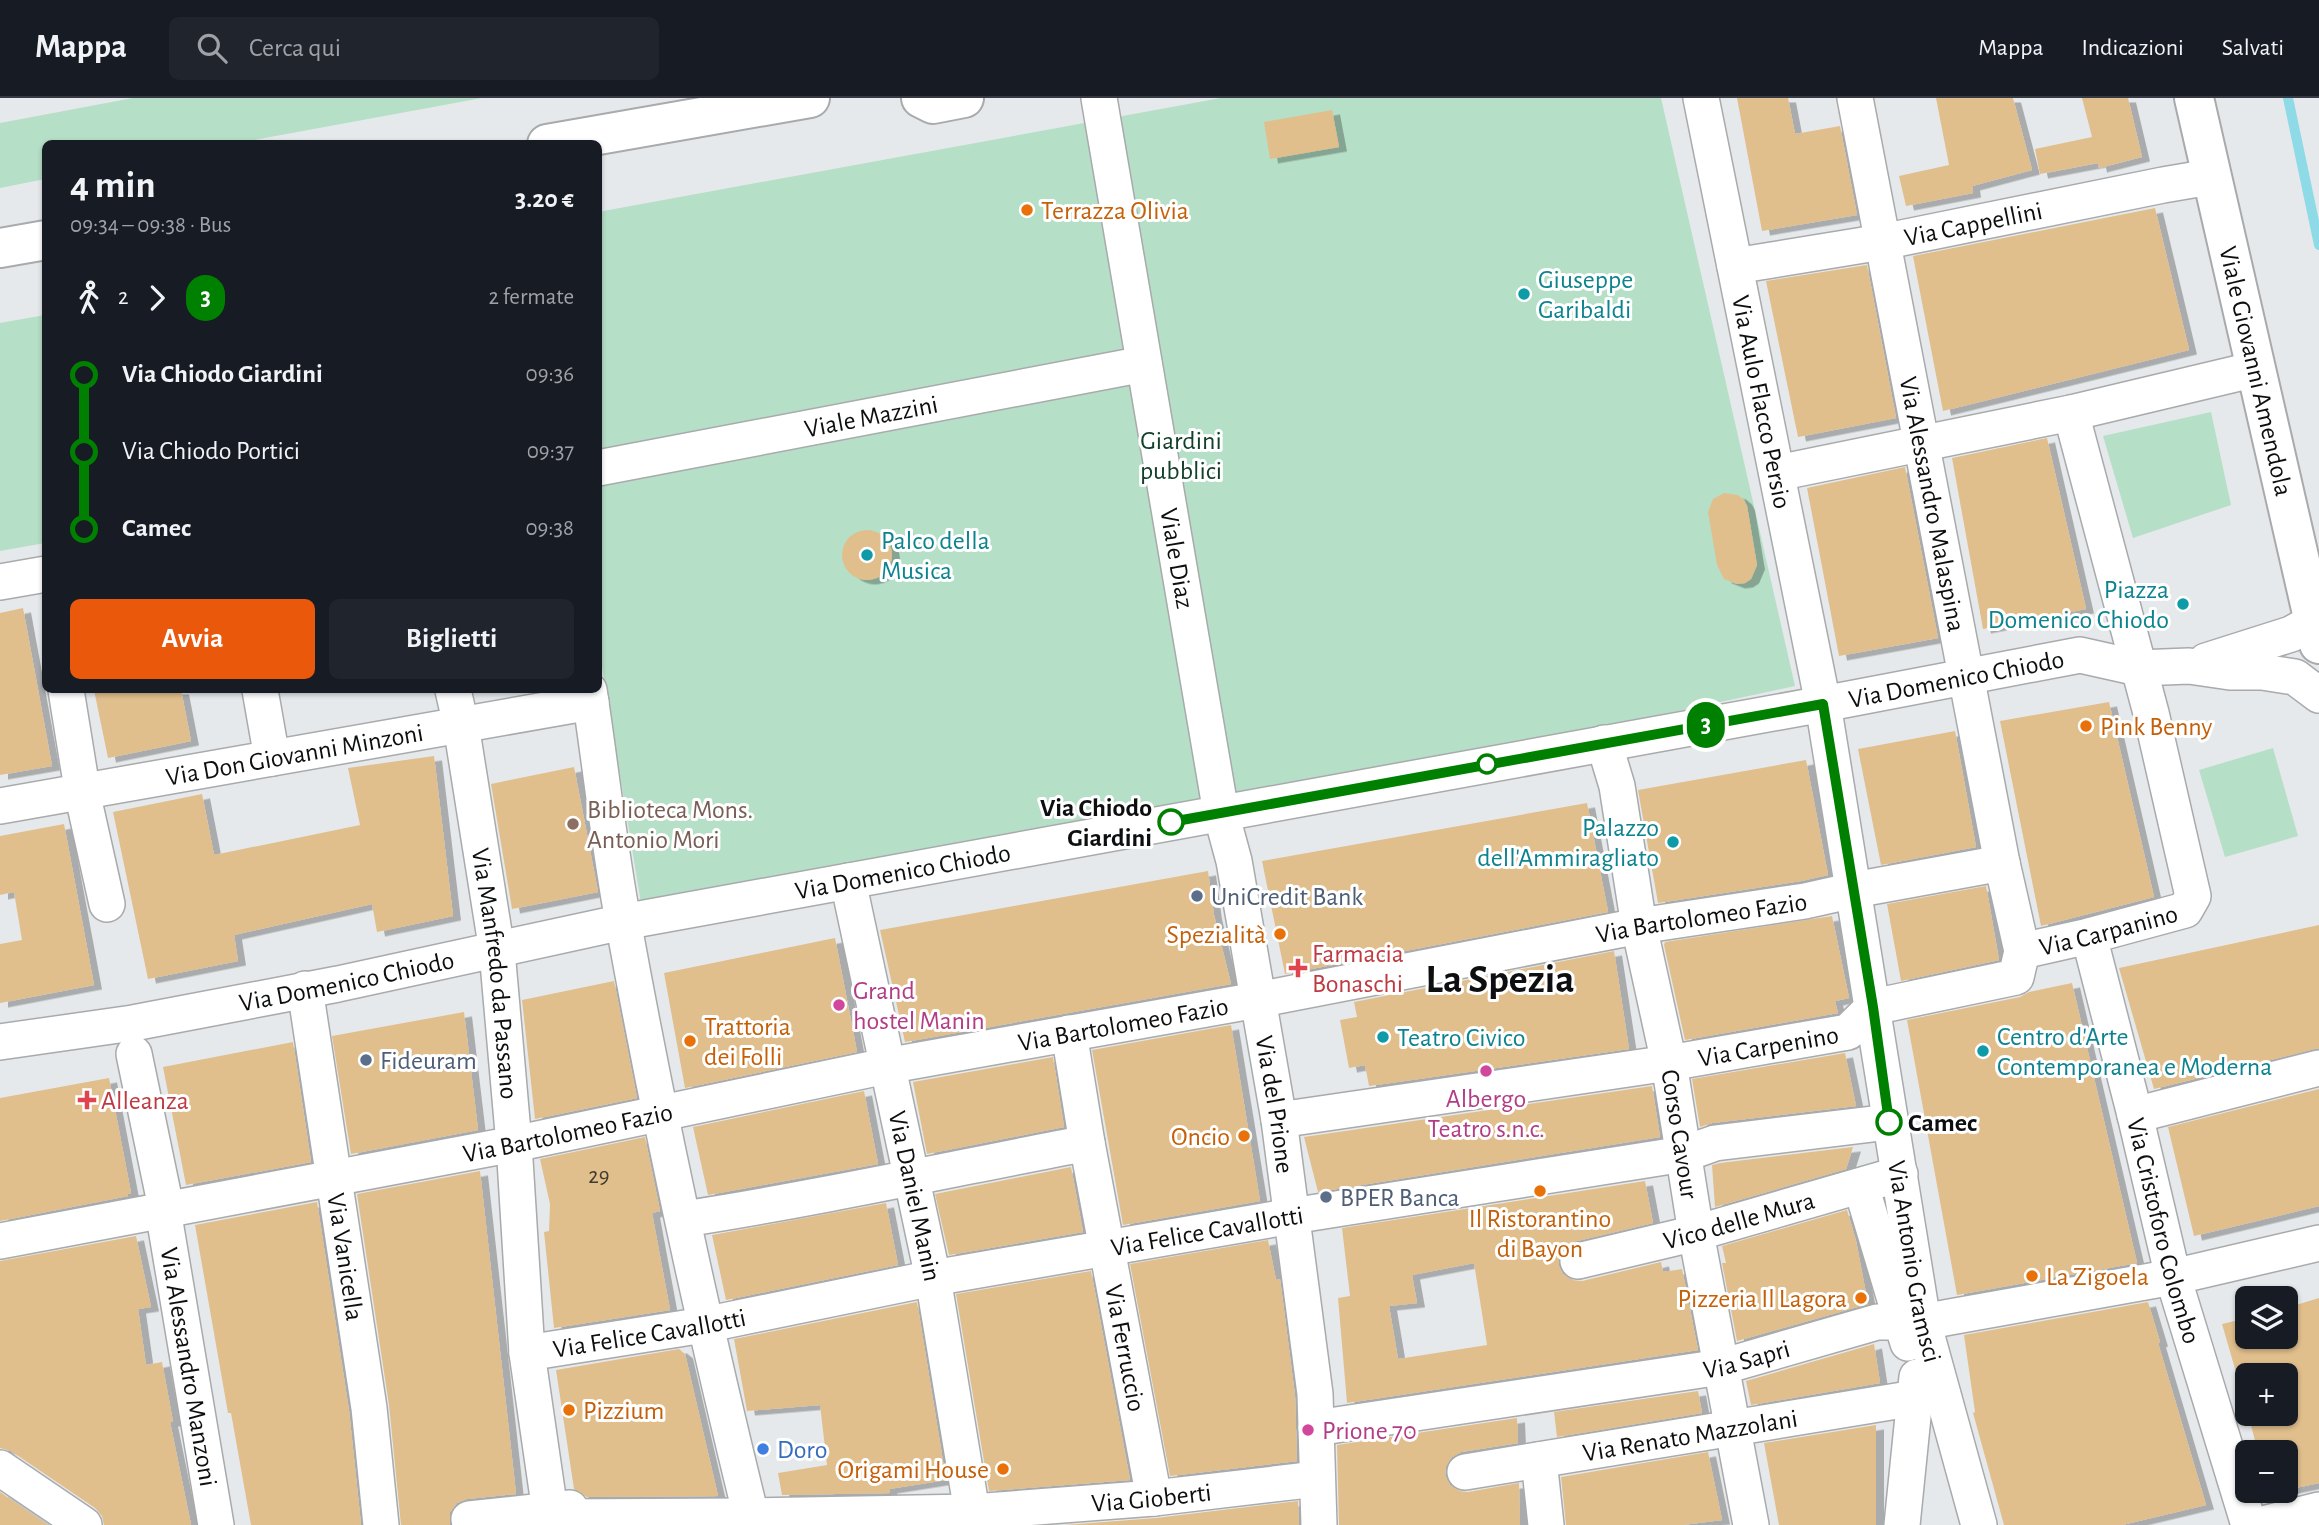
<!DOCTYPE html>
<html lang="it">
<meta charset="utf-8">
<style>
body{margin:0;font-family:"Alegreya Sans",sans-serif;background:#20242c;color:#f1f3f6;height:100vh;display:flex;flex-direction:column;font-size:26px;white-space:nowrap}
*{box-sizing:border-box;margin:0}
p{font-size:23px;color:#9ea1a6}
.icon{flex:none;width:38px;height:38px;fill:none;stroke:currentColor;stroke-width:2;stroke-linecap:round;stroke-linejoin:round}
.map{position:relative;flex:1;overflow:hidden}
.details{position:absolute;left:42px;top:42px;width:560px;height:553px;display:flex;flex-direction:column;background:#171b24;border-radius:10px;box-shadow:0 2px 5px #0004}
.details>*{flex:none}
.badge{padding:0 14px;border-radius:23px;font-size:24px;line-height:46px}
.tools{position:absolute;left:2235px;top:1188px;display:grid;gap:14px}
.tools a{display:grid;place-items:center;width:63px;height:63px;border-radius:10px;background:#171b24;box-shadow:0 2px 5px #0004;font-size:35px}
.map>.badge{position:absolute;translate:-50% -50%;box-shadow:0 0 0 4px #fff}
.legs{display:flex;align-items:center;gap:10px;height:77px;padding:0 28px;font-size:23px}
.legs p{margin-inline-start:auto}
.summary{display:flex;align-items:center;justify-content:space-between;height:119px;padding:0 28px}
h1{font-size:38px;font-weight:700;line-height:52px}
.cta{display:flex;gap:14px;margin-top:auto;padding:14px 28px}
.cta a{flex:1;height:80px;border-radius:10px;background:#ea580c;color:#fff;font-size:28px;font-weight:700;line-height:80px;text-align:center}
.cta a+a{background:#20242c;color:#f1f3f6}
ul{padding:0 28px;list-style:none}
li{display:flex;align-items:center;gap:24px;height:77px;font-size:26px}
li i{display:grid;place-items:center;width:10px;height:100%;margin:0 9px;background:currentColor}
li i::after{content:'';width:18px;height:18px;margin:-9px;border:5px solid;border-radius:50%;background:#171b24}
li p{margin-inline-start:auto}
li:first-child i{background:linear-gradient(#0000 50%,currentColor 0)}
li:last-child i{background:linear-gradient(currentColor 50%,#0000 0)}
header{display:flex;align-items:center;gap:42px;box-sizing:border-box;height:98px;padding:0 35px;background:#171b24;border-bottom:2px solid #363941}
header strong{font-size:33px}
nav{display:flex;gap:38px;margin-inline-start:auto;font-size:24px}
.search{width:490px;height:63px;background:#20242c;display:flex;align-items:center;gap:18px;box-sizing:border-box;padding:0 24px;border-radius:10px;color:#9ea1a6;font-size:26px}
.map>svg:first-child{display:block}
.green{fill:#b6dfc7}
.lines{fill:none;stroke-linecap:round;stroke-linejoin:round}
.stream{stroke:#8edae7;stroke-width:10}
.building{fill:#e1bf8d;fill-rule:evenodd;filter:url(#shadow)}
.street-casing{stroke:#a8aaac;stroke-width:38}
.primary-casing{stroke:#a8aaac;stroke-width:42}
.street{stroke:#fff;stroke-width:35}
.primary{stroke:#fff;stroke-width:38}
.line-1-casing{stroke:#fff;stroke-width:16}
.line-1{stroke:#008000;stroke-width:10}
.food-dot{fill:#e8710a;stroke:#fff;stroke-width:2.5}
.culture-dot{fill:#0f9aa8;stroke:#fff;stroke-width:2.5}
.stop-1-dot{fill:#fff;stroke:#008000;stroke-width:3.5}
.education-dot{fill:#8d6e63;stroke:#fff;stroke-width:2.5}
.service-dot{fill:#5c6f8a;stroke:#fff;stroke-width:2.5}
.health-dot{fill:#e0444e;stroke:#fff;stroke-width:2.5}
.hotel-dot{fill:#d1479c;stroke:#fff;stroke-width:2.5}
.shop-dot{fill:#3f7fe0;stroke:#fff;stroke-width:2.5}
.labels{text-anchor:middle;stroke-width:6;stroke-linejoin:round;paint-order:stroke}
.number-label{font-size:23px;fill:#423a2e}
.food-label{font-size:26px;fill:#c56008;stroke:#fff;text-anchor:start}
.street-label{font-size:26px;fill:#0d0e0f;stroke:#fff}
.culture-label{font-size:26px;fill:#0d838f;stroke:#fff;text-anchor:start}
.park-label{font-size:26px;fill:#12402a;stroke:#fff}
.stop-label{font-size:26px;font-weight:bold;fill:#0d0e0f;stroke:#fff;text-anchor:end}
.education-label{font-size:26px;fill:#785e54;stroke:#fff;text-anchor:start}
.service-label{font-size:26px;fill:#4e5e75;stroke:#fff;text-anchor:start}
.health-label{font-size:26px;fill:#be3a42;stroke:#fff;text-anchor:start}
.hotel-label{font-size:26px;fill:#b23c85;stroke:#fff;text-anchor:start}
.shop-label{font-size:26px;fill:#366cbe;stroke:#fff;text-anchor:start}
.town-label{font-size:40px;font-weight:bold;fill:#0d0e0f;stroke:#fff}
</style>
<header>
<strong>Mappa</strong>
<div class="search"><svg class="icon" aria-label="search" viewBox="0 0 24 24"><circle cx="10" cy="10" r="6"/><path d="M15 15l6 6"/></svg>Cerca qui</div>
<nav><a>Mappa</a><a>Indicazioni</a><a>Salvati</a></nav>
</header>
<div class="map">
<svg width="2319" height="1427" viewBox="0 0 2319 1427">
<defs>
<filter id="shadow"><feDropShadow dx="8" dy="4.5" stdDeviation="0" flood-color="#0004"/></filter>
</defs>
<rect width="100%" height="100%" fill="#e6e9eb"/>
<g class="green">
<path d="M133 0H482L238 45 46 46 45 81 0 90V25Z"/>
<path d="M1221 0H1661L1795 588 1581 634 641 805 599 551 598 114Z"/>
<path d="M45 217V445L0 453V225Z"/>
<path d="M2211 314 2231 407 2133 440 2103 338Z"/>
<path d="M2273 650 2298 738 2225 759 2199 672Z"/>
</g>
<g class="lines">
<path class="stream" d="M2288 0 2319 147"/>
</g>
<g class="building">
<path d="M1737 0H1788L1795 36 1840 28 1857 117 1762 133Z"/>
<path d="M1936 0H2013L2032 72 1972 88 1973 95 1906 108 1899 78 1949 67Z"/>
<path d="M2082 0H2128L2142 59 2099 70 2098 65 2040 76 2035 51 2092 39Z"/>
<path d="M1332 12 1339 49 1270 61 1264 24Z"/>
<path d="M2155 110 2189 252 1943 313 1913 158Z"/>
<path d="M1867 167 1896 320 1798 339 1766 183Z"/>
<path d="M2047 340 2086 511 1983 531 1952 360Z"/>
<path d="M1905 369 1938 540 1839 558 1807 390Z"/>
<path d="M1724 395 1738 397 1744 402 1747 408 1757 467 1751 481 1745 485 1737 486 1724 481 1717 467 1708 414 1713 401Z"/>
<circle cx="867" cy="457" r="25"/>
<path d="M23 510 52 668 0 677V515Z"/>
<path d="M94 592H181L191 643 108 660Z"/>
<path d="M2109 604 2154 799 2041 828 2000 623Z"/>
<path d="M1955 633 1976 749 1881 767 1858 651Z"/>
<path d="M434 658 453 818 377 834 372 806 234 837 238 863 148 881 113 714 202 696 214 757 360 727 348 670Z"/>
<path d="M1806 662 1828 777 1801 783 1658 805 1638 692Z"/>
<path d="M574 669 598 794 512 811 491 686Z"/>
<path d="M1587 705 1608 814 1285 876 1262 763Z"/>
<path d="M64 726 94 887 0 905V846L22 842 14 794 0 797V738Z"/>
<path d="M1208 773 1214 817 1231 886 905 944 880 832Z"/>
<path d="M1986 788 1999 862 1901 883 1887 806Z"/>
<path d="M1832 818 1849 900 1835 903 1838 915 1685 942 1664 847 1665 844Z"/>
<path d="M2319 827V950L2154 991 2119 870Z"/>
<path d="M835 840 857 954 685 990 664 875Z"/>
<path d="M1614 853 1629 951 1369 988 1365 967 1349 970 1340 922 1357 919 1354 904Z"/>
<path d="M614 883 637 1000 535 1021 522 902Z"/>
<path d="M2072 885 2137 1165 1957 1197 1907 922 2020 899 2029 894Z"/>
<path d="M464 914 478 1032 351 1056 332 938Z"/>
<path d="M1231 927 1260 1103 1123 1127 1092 952Z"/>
<path d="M293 944 311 1064 186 1087 163 969Z"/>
<path d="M1845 955 1856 1008 1712 1025 1700 1029 1692 981Z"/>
<path d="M1053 959 1064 1029 927 1056 913 984Z"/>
<path d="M109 980 131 1095 127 1096 128 1098 0 1123V1000Z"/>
<path d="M1652 988 1660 1039 1318 1094 1304 1039Z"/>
<path d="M2319 991V1108L2194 1138 2168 1029Z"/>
<path d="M864 993 878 1066 708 1097 693 1029Z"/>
<path d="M645 1039 660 1113 652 1115 670 1212 554 1230 544 1134 549 1133 550 1106 540 1061Z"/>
<path d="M1853 1049 1846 1071 1715 1109 1712 1067 1720 1065Z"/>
<path d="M1071 1069 1083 1134 949 1157 935 1096Z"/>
<path d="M480 1073 516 1396 467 1401 457 1405 450 1414V1427H401L389 1307 357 1096Z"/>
<path d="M1645 1083 1653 1125 1573 1144 1564 1149 1559 1157V1168L1563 1176 1572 1182 1582 1183 1661 1164 1663 1174 1682 1171 1698 1252 1347 1305 1338 1200 1350 1198 1342 1130ZM1474 1165 1487 1247 1398 1261 1389 1208 1417 1205 1412 1177Z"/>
<path d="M317 1104 349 1313 361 1427H251L231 1315H228L195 1127Z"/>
<path d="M886 1105 898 1167 726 1202 712 1137Z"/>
<path d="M1847 1112 1856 1143 1868 1206 1737 1243 1722 1165H1726L1722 1148Z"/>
<path d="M136 1138 151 1209 138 1211 146 1267 162 1264 173 1324H170L191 1427H104L102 1418 95 1410 11 1353 0 1350V1163Z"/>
<path d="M1268 1142 1276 1182 1280 1181 1295 1298 1297 1363 1170 1378 1130 1166Z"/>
<path d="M1091 1173 1130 1382 989 1393 956 1196Z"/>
<path d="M2319 1200V1385L2286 1392V1354H2258L2248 1316H2286V1278H2247V1312L2222 1226 2247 1220V1239H2286V1210Z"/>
<path d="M917 1204 946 1382 889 1391 890 1395 782 1397 778 1375 827 1367 820 1307 747 1313 734 1241Z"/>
<path d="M2148 1204 2160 1244 2158 1245 2206 1407 2122 1427H2004L1973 1315 1975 1314 1964 1237Z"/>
<path d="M1874 1246 1880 1285 1751 1307 1746 1283Z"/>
<path d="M679 1251 685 1256 718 1398 587 1399 574 1391 556 1272Z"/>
<path d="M1698 1293 1702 1315 1557 1339 1554 1314Z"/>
<path d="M1517 1320 1518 1345 1461 1354 1452 1359 1446 1368 1445 1377 1450 1387 1459 1393 1468 1394 1519 1385 1520 1427H1339L1337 1347Z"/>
<path d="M1876 1327V1427H1779L1764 1345Z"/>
<path d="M1708 1354 1722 1422 1682 1427H1566L1561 1379Z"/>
<path d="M0 1394 48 1427H0Z"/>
<path d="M1298 1403 1299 1427H1065L1156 1420Z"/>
</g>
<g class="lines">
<g class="street-casing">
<g id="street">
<path id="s1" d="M1099 0 1221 715 1234 763 1279 1022 1315 1296 1319 1427"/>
<path id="s2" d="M1701 0 1823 606 1923 1224 1979 1427"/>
<path id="s3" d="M1735 168 1882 144 2163 87 2210 79"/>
<path id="s4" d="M598 370 1144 266"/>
<path d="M1777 375 2071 315"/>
<path d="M0 484 46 476"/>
<path d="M2206 563 2291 536 2315 523"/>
<path d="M66 592 84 703 107 806"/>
<path d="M260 592 272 660"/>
<path id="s5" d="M453 592 461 627 497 853 514 1046 527 1255 552 1427"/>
<path d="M589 592C601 670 609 750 624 828 660 1026 703 1223 751 1418"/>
<path id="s6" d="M1604 645 1617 688 1639 828 1669 965 1696 1135 1751 1427"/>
<path id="s7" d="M0 708 591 604"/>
<path id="s8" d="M848 783 933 1180 972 1414"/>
<path id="s9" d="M2089 838 2135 1017 2173 1179 2249 1427"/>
<path id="s10" d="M2022 853 2089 838 2185 812 2193 798 2151 615 2071 315 2256 271"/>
<path id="s11" d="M305 891 369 1310 381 1427"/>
<path id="s12" d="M1069 935 1087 1045 1154 1400"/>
<path id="s13" d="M0 944 133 925 338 886 623 824 1823 606 2080 557 2138 570 2189 568 2230 574H2262L2295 579 2319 597"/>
<path d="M134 956 164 1100"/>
<path d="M2135 1017 2319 970"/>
<path id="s14" d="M1279 1022 1669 965 1848 934 1873 909 2016 879 2022 853 2002 765 1855 0"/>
<path d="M1861 1088 1908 1245"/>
<path id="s15" d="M163 1112 216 1427"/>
<path d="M684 1121C819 1100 952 1071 1087 1045"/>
<path id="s16" d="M0 1143 514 1046 886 968 1257 902 1639 828 1805 803 1854 792 2002 765"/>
<path id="s17" d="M1578 1163 1696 1135 1900 1076"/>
<path id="s18" d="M527 1255 704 1227 933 1180 1292 1118 1684 1056 1715 1045 1889 1024"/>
<path id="s19" d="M1316 1330 1721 1269 1877 1224H1923L1950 1219 2173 1179 2319 1145"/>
<path d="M1539 1362 1546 1427"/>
<path d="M0 1370 84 1427"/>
<path id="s20" d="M1465 1374 1915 1300"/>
<path id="s21" d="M550 1419 751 1418 972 1414 1154 1400 1317 1381"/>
<path d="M470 1427 469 1421 570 1410"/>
<path d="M1902 1427 1917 1279"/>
<path d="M2259 1427 2319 1412"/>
</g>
</g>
<g class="primary-casing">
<g id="primary">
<path d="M921 0 933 6 964 0"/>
<path id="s22" d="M2194 0 2319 546"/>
<path d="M547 46 810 0"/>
<path d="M0 150 46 142"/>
</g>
</g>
<use href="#street" class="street"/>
<use href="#primary" class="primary"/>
</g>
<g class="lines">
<g class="line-1-casing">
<path id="line-1" d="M1171 724 1823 606 1873 909 1889 1024"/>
</g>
<use href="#line-1" class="line-1"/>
</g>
<g class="food-dot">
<circle cx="1027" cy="112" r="7"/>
<circle cx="2086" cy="628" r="7"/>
<circle cx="1280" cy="836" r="7"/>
<circle cx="690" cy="943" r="7"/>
<circle cx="1244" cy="1038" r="7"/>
<circle cx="1540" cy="1093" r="7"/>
<circle cx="2032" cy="1178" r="7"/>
<circle cx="1861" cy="1200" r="7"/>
<circle cx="569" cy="1312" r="7"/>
<circle cx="1003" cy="1371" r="7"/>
</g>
<g class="culture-dot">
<circle cx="1524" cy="196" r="7"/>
<circle cx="867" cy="457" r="7"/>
<circle cx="2183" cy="506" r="7"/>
<circle cx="1673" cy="744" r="7"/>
<circle cx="1383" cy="939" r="7"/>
<circle cx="1983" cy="953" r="7"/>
</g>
<g class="stop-1-dot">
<circle cx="1487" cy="666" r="9"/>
<circle cx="1171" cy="724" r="12"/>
<circle cx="1889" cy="1024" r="12"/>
</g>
<circle class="education-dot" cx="573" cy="726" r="7"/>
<g class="service-dot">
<circle cx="1197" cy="798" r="7"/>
<circle cx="366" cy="962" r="7"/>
<circle cx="1326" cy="1099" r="7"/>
</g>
<g class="health-dot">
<path d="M1294.5 859.5h7v7h7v7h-7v7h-7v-7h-7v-7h7z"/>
<path d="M83.5 991.5h7v7h7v7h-7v7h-7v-7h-7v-7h7z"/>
</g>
<g class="hotel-dot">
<circle cx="839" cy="907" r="7"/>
<circle cx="1486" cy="973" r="7"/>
<circle cx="1308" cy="1332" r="7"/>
</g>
<circle class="shop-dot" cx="763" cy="1351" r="7"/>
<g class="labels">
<g class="number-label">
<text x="599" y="1085">29</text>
</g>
<g class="food-label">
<text x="1041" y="121">Terrazza Olivia</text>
<text x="2100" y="637">Pink Benny</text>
<text x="1266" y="845" text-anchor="end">Spezialità</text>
<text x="704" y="937">Trattoria<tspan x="704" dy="30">dei Folli</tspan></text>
<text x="1230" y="1047" text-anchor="end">Oncio</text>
<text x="1540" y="1129" text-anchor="middle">Il Ristorantino<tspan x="1540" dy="30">di Bayon</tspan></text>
<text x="2046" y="1187">La Zigoela</text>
<text x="1847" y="1209" text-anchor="end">Pizzeria Il Lagora</text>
<text x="583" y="1321">Pizzium</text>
<text x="989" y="1380" text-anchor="end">Origami House</text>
</g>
<g class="street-label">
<text dy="9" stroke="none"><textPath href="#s3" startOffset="242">Via Cappellini</textPath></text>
<text dy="9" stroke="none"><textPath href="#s22" startOffset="280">Viale Giovanni Amendola</textPath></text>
<text dy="9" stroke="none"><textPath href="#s2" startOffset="310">Via Aulo Flacco Persio</textPath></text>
<text dy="9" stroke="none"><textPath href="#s4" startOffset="278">Viale Mazzini</textPath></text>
<text transform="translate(1933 406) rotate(79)" y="9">Via Alessandro Malaspina</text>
<text dy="9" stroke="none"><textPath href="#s1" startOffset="467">Viale Diaz</textPath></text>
<text dy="9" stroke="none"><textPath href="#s13" startOffset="1990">Via Domenico Chiodo</textPath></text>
<text dy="9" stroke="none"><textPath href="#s7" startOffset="299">Via Don Giovanni Minzoni</textPath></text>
<text dy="9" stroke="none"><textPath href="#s13" startOffset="919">Via Domenico Chiodo</textPath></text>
<text dy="9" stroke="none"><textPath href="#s16" startOffset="1732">Via Bartolomeo Fazio</textPath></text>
<text dy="9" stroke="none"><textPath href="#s10" startOffset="89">Via Carpanino</textPath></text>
<text dy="9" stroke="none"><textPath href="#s5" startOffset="287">Via Manfredo da Passano</textPath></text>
<text dy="9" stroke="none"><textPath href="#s13" startOffset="352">Via Domenico Chiodo</textPath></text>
<text dy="9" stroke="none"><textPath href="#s16" startOffset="1144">Via Bartolomeo Fazio</textPath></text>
<text dy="9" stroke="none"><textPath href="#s14" startOffset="495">Via Carpenino</textPath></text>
<text dy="9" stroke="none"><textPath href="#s1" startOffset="1022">Via del Prione</textPath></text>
<text dy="9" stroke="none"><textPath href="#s16" startOffset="578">Via Bartolomeo Fazio</textPath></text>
<text dy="9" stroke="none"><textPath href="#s6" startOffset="399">Corso Cavour</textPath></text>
<text dy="9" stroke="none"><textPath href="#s8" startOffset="322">Via Daniel Manin</textPath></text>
<text dy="9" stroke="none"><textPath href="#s17" startOffset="166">Vico delle Mura</textPath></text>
<text dy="9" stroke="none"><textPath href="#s18" startOffset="691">Via Felice Cavallotti</textPath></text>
<text dy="9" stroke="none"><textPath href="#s9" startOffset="304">Via Cristoforo Colombo</textPath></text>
<text dy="9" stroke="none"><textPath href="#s11" startOffset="271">Via Vanicella</textPath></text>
<text dy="9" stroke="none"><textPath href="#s2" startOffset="1183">Via Antonio Gramsci</textPath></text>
<text dy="9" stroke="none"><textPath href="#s18" startOffset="124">Via Felice Cavallotti</textPath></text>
<text dy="9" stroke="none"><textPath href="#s12" startOffset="320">Via Ferruccio</textPath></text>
<text dy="9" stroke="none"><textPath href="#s19" startOffset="436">Via Sapri</textPath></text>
<text dy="9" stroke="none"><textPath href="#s15" startOffset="159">Via Alessandro Manzoni</textPath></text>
<text dy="9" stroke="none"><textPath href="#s20" startOffset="228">Via Renato Mazzolani</textPath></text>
<text dy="9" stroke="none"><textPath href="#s21" startOffset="602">Via Gioberti</textPath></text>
</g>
<g class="culture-label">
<text x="1538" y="190">Giuseppe<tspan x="1538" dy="30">Garibaldi</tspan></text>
<text x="881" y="451">Palco della<tspan x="881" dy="30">Musica</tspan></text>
<text x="2169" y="500" text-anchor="end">Piazza<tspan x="2169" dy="30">Domenico Chiodo</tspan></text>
<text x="1659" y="738" text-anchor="end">Palazzo<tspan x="1659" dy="30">dell'Ammiragliato</tspan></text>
<text x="1997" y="947">Centro d'Arte<tspan x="1997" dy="30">Contemporanea e Moderna</tspan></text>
<text x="1397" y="948">Teatro Civico</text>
</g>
<g class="park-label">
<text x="1181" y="351">Giardini<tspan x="1181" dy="30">pubblici</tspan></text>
</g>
<g class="stop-label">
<text x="1152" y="718">Via Chiodo<tspan x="1152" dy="30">Giardini</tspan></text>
<text x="1908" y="1033" text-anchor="start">Camec</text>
</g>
<g class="education-label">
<text x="587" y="720">Biblioteca Mons.<tspan x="587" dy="30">Antonio Mori</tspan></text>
</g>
<g class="service-label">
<text x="1211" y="807">UniCredit Bank</text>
<text x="380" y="971">Fideuram</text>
<text x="1340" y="1108">BPER Banca</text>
</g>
<g class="health-label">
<text x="1312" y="864">Farmacia<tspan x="1312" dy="30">Bonaschi</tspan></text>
<text x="101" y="1011">Alleanza</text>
</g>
<g class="hotel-label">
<text x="853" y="901">Grand<tspan x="853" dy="30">hostel Manin</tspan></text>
<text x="1486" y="1009" text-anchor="middle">Albergo<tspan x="1486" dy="30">Teatro s.n.c.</tspan></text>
<text x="1322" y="1341">Prione 70</text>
</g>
<g class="shop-label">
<text x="777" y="1360">Doro</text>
</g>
<g class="town-label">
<text x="1500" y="894">La Spezia</text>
</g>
</g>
</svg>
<div class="tools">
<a><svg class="icon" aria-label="layers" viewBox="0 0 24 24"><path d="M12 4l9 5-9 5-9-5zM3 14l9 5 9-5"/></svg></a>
<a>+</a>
<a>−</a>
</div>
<b class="badge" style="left:1706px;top:627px;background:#008000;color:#fff">3</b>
<section class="details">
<div class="summary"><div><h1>4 min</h1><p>09:34 – 09:38 · Bus</p></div><b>3.20 €</b></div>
<div class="legs"><svg class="icon" aria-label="walk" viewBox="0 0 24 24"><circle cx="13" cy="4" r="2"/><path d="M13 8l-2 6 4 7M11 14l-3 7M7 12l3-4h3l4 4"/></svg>2<svg class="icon" aria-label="forward" viewBox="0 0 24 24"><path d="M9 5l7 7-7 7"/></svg><b class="badge" style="background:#008000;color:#fff">3</b><p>2 fermate</p></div>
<ul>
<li><i style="color:#008000"></i><b>Via Chiodo Giardini</b><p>09:36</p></li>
<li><i style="color:#008000"></i><span>Via Chiodo Portici</span><p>09:37</p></li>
<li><i style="color:#008000"></i><b>Camec</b><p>09:38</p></li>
</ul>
<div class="cta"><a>Avvia</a><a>Biglietti</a></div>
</section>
</div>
